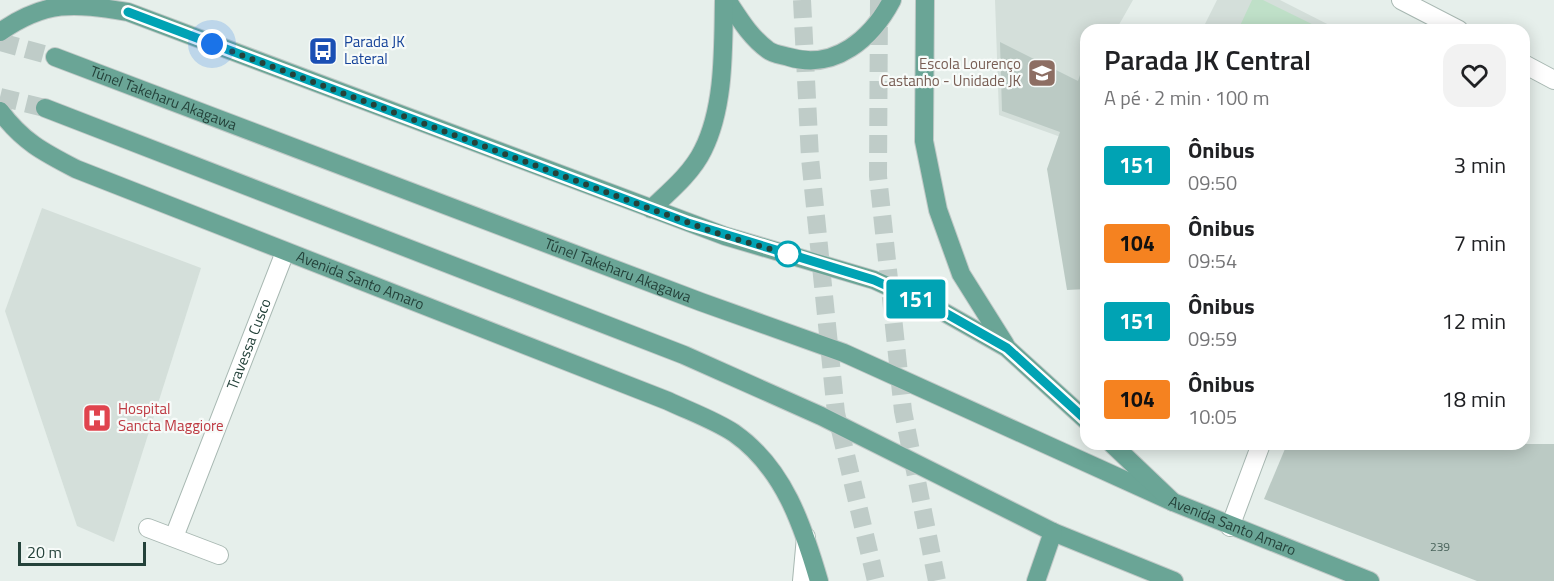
<!DOCTYPE html>
<html lang="pt">
<meta charset="utf-8">
<style>
body{margin:0;font-family:"Titillium Web",sans-serif;background:#f2f2f2;color:#202124;height:100vh;display:flex;flex-direction:column;font-size:22px;white-space:nowrap}
*{box-sizing:border-box;margin:0}
p{font-size:20px;color:#757577}
.icon{flex:none;width:33px;height:33px;fill:none;stroke:currentColor;stroke-width:2;stroke-linecap:round;stroke-linejoin:round}
.map{position:relative;flex:1;overflow:hidden}
.drawer{position:absolute;left:1080px;top:24px;width:450px;height:426px;display:flex;flex-direction:column;background:#fff;border-radius:18px;box-shadow:0 3px 15px #0003}
.drawer>*{flex:none}
.badge{padding:0 12px;border-radius:4px;font-size:21px;line-height:39px}
.scale{position:absolute;left:18px;bottom:15px;width:128px;box-sizing:border-box;padding-left:6px;border:3px solid #24423a;border-top:0;font-size:16px;line-height:21px;white-space:nowrap;color:#24423a;-webkit-text-stroke:4px #f7fbf9;paint-order:stroke}
.you{position:absolute;width:30px;height:30px;margin:-15px;border:4px solid #fff;border-radius:50%;background:#1a73e8;box-shadow:0 0 0 9px #1a73e833}
.map>.badge{position:absolute;translate:-50% -50%;box-shadow:0 0 0 3px #fff}
.round{display:grid;place-items:center;flex:none;width:63px;height:63px;border-radius:18px;background:#f2f2f2}
.overview{display:flex;align-items:center;justify-content:space-between;height:102px;padding:0 24px}
h1{font-size:28px;font-weight:600;line-height:45px}
ul{padding:0;list-style:none}
li{display:flex;align-items:center;gap:18px;height:78px;padding:0 24px}
li div{flex:1}
li b{display:block;font-size:22px}
li em{font-style:normal}
li .badge{min-width:66px;font-weight:700;text-align:center}
.map>svg:first-child{display:block}
.built{fill:#d4dfda}
.green{fill:#bfe0c8}
.building{fill:#bbcac4}
.lines{fill:none;stroke-linecap:round;stroke-linejoin:round}
.primary-tunnel{stroke:#bfccc8;stroke-width:18;stroke-dasharray:18 9;stroke-linecap:butt}
.trunk-tunnel{stroke:#bfccc8;stroke-width:18;stroke-dasharray:18 9;stroke-linecap:butt}
.minor-casing{stroke:#a8b8b2;stroke-width:20}
.primary-casing{stroke:#c2cac8;stroke-width:20}
.minor{stroke:#fff;stroke-width:18}
.primary{stroke:#6aa596;stroke-width:18}
.line-casing{stroke:#fff;stroke-width:14}
.line{stroke:#00a3b4;stroke-width:9}
.walk{stroke:#24423a;stroke-width:6;stroke-dasharray:0 10.8}
.stop-dot{fill:#fff;stroke:#00a3b4;stroke-width:3}
.labels{text-anchor:middle;stroke-width:4.5;stroke-linejoin:round;paint-order:stroke}
.number-label{font-size:12px;fill:#4a645c}
.transit-label{font-size:15px;fill:#164399;stroke:#f7fbf9;text-anchor:start}
.education-label{font-size:15px;fill:#785e54;stroke:#f7fbf9;text-anchor:end}
.street-label{font-size:15px;fill:#24423a;stroke:#f7fbf9}
.health-label{font-size:15px;fill:#be3a42;stroke:#f7fbf9;text-anchor:start}
</style>
<div class="map">
<svg width="1554" height="581" viewBox="0 0 1554 581">
<rect width="100%" height="100%" fill="#e6efeb"/>
<g class="built">
<path d="M995 0H1133L1116 30H1086V146L999 115Z"/>
<path d="M1217 0H1280L1339 30H1202Z"/>
<path d="M42 208 201 268 114 542 77 526 5 311Z"/>
</g>
<path class="green" d="M1252 0H1263L1324 30H1238Z"/>
<g class="building">
<path d="M1000 42 1078 81 1081 72 1086 73V289L1067 290 1047 169 1060 132 1002 111Z"/>
<path d="M1287 444H1554V581H1477L1264 499Z"/>
</g>
<g class="lines">
<g class="primary-tunnel">
<path d="M0 42 55 57"/>
<path d="M0 97 45 108"/>
</g>
<g class="trunk-tunnel">
<path d="M802 0 810 158 836 413 876 581"/>
<path d="M879 0 878 176 903 411 937 581"/>
</g>
<g class="minor-casing">
<g id="minor">
<path d="M1401 0 1459 30"/>
<path d="M1524 64 1554 80"/>
<path d="M1230 527 1261 444"/>
<path d="M148 528 219 555"/>
<path id="s1" d="M174 537 285 252"/>
<path d="M802 581 806 537"/>
</g>
</g>
<g class="primary-casing">
<g id="primary">
<path d="M727 0C739 18 750 37 768 50 773 54 782 55 789 57 835 71 872 38 892 0"/>
<path d="M925 0 924 141 938 210 961 274 1005 344"/>
<path d="M0 32C46 0 73 3 128 12L725 236 874 280 940 310 1007 348 1086 420"/>
<path id="s2" d="M55 57 701 302 844 353 1173 502"/>
<path d="M45 108 684 355 821 416 1053 532 1174 581"/>
<path id="s3" d="M0 111C22 141 43 152 76 169L668 401C689 411 714 420 734 433 784 468 803 526 819 581"/>
<path d="M651 209C669 192 692 173 703 150 725 106 723 48 724 0"/>
<path id="s4" d="M1112 444 1173 502 1370 581"/>
<path d="M1036 581 1053 532"/>
</g>
</g>
<use href="#minor" class="minor"/>
<use href="#primary" class="primary"/>
</g>
<g class="lines">
<g class="line-casing">
<path id="line" d="M128 12 688 223 874 280 940 310 1007 348 1086 420"/>
</g>
<use href="#line" class="line"/>
<path class="walk" d="M212 44 651 209 725 236 788 254"/>
</g>
<defs>
<g id="bus-square" transform="scale(1.5)"><rect x="-9" y="-9" width="18" height="18" rx="4" fill="#1a4fb4" stroke="#f7fbf9"/><path d="M-5-6H5V4H4V6H2V4H-2V6H-4V4H-5ZM-3.5-4V0h7V-4ZM-3.5 1.2v1.5H-2V1.2ZM2 1.2v1.5H3.5V1.2Z" fill="#fff"/></g>
<g id="school-square" transform="scale(1.5)"><rect x="-9" y="-9" width="18" height="18" rx="4" fill="#8d6e63" stroke="#f7fbf9"/><path d="M0-5L7-2L0 1L-7-2ZM-4 1L0 2.5L4 1V4Q0 6-4 4Z" fill="#fff"/></g>
<g id="hospital-square" transform="scale(1.5)"><rect x="-9" y="-9" width="18" height="18" rx="4" fill="#e0444e" stroke="#f7fbf9"/><path d="M-5-5h3v3.5h4V-5h3V5h-3V1.5h-4V5h-3Z" fill="#fff"/></g>
</defs>
<g fill-rule="evenodd">
<use href="#bus-square" x="323" y="51"/>
<use href="#school-square" x="1042" y="73"/>
<use href="#hospital-square" x="97" y="418"/>
</g>
<circle class="stop-dot" cx="788" cy="254" r="12"/>
<g class="labels">
<g class="number-label">
<text x="1440" y="551">239</text>
</g>
<g class="transit-label">
<text x="344" y="47">Parada JK<tspan x="344" dy="17">Lateral</tspan></text>
</g>
<g class="education-label">
<text x="1021" y="69">Escola Lourenço<tspan x="1021" dy="17">Castanho - Unidade JK</tspan></text>
</g>
<g class="street-label">
<text dy="5" stroke="none"><textPath href="#s2" startOffset="116">Túnel Takeharu Akagawa</textPath></text>
<text dy="5" stroke="none"><textPath href="#s2" startOffset="602">Túnel Takeharu Akagawa</textPath></text>
<text dy="5" stroke="none"><textPath href="#s3" startOffset="402">Avenida Santo Amaro</textPath></text>
<text dy="5" stroke="none"><textPath href="#s1" startOffset="207">Travessa Cusco</textPath></text>
<text dy="5" stroke="none"><textPath href="#s4" startOffset="148">Avenida Santo Amaro</textPath></text>
</g>
<g class="health-label">
<text x="118" y="414">Hospital<tspan x="118" dy="17">Sancta Maggiore</tspan></text>
</g>
</g>
</svg>
<div class="scale">20 m</div>
<div class="you" style="left:212px;top:44px"></div>
<b class="badge" style="left:916px;top:299px;background:#00a3b4;color:#fff">151</b>
<section class="drawer">
<div class="overview"><div><h1>Parada JK Central</h1><p>A pé · 2 min · 100 m</p></div><a class="round"><svg class="icon" aria-label="heart" viewBox="0 0 24 24"><path d="M12 20l-8-8c-3-5 5-10 8-4 3-6 11-1 8 4z"/></svg></a></div>
<ul>
<li><span class="badge" style="background:#00a3b4;color:#fff">151</span><div><b>Ônibus</b><p>09:50</p></div><em>3 min</em></li>
<li><span class="badge" style="background:#f58220;color:#111">104</span><div><b>Ônibus</b><p>09:54</p></div><em>7 min</em></li>
<li><span class="badge" style="background:#00a3b4;color:#fff">151</span><div><b>Ônibus</b><p>09:59</p></div><em>12 min</em></li>
<li><span class="badge" style="background:#f58220;color:#111">104</span><div><b>Ônibus</b><p>10:05</p></div><em>18 min</em></li>
</ul>
</section>
</div>
